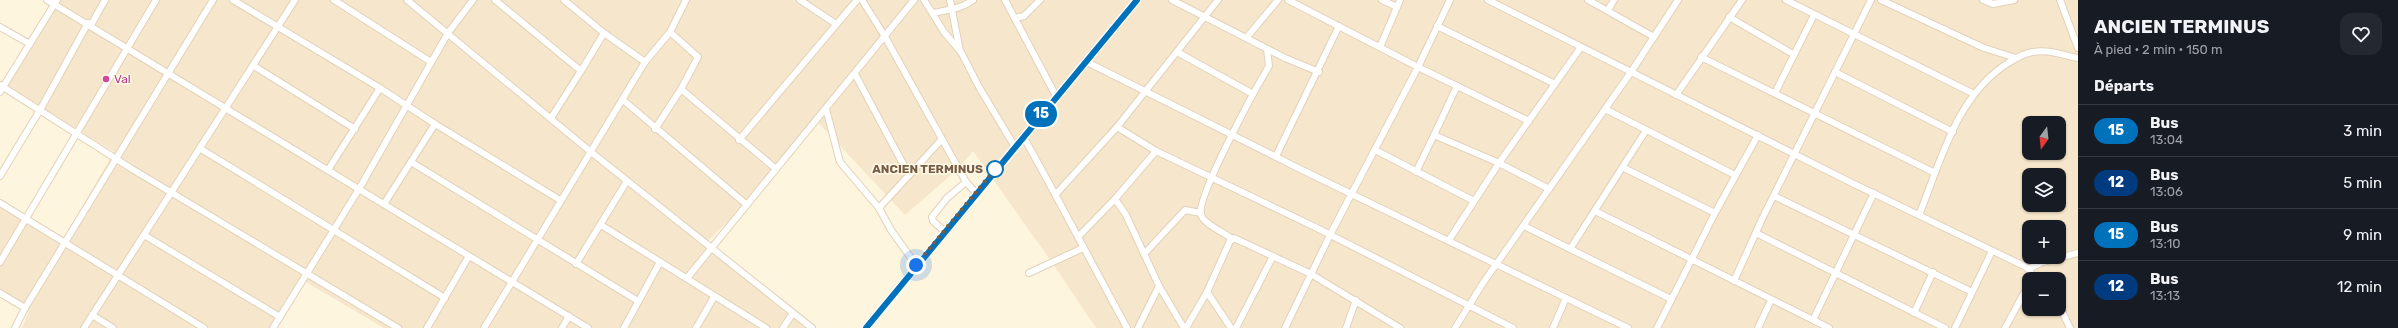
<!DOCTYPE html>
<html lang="fr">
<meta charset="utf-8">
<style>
body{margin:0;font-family:Rubik,sans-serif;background:#242831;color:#f1f3f6;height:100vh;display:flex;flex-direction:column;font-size:15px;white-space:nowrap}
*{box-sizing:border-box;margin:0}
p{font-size:13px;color:#9ea1a6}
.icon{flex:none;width:22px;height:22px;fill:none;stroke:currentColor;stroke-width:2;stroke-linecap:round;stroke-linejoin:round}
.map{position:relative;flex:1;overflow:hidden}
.side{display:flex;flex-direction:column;background:#171b24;width:320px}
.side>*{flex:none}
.badge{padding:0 8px;border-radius:13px;font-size:14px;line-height:26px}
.needle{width:26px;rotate:195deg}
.buttons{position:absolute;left:2022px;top:116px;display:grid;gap:8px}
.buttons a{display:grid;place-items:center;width:44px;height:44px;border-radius:8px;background:#171b24;box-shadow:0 1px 3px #0004;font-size:20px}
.you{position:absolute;width:20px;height:20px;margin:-10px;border:3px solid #fff;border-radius:50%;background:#1a73e8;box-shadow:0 0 0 6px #1a73e833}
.map>.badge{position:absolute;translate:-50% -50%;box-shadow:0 0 0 2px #fff}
h2{padding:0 16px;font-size:15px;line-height:36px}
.round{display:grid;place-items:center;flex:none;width:42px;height:42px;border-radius:12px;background:#242831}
.overview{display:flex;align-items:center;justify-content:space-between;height:68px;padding:0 16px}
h1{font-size:19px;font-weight:700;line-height:30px}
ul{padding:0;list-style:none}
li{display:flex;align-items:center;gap:12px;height:52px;padding:0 16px;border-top:1px solid #363941}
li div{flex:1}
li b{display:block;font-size:15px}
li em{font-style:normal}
li .badge{min-width:44px;font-weight:700;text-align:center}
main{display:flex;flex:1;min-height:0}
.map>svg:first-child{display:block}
.residential{fill:#f6e7cc;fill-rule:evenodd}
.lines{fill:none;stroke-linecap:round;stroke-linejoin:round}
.minor-casing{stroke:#e2d1ba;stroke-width:8}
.minor{stroke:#fff;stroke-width:6}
.line-casing{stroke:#fff;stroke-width:9}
.line{stroke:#0072bc;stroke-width:6}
.walk{stroke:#765b45;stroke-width:4;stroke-dasharray:0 7.2}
.hotel-dot{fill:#d1479c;stroke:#fff8e6;stroke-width:1.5}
.stop-dot{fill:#fff;stroke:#0072bc;stroke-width:2}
.labels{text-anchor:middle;stroke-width:3;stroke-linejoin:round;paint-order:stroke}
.hotel-label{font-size:12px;fill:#b23c85;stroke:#fff8e6;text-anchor:start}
.stop-label{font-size:12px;font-weight:bold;fill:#765b45;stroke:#fff8e6;text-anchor:end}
</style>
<main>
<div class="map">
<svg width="2078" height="328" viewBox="0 0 2078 328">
<rect width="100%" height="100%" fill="#fef5de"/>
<path class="residential" d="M56 0H2078V328H1096L1051 261 973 151 959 168 905 215 814 118 742 207 705 244 814 328H384L304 281 276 328H22L29 312 0 296V203L63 240 114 152 5 86ZM2029 123H2059V153H2029ZM2029 175H2059V205H2029ZM2029 227H2059V257H2029ZM2029 279H2059V309H2029Z"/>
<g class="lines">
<g class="minor-casing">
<g id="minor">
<path d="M47 0 588 328"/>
<path d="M233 0 380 88 435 124 560 200"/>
<path d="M334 0 431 62"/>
<path d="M407 0 591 152 812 328"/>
<path d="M495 0 581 71 604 33"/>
<path d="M564 0 604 33 645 62"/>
<path d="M800 0 836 24"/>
<path d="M862 0 884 35 966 182 976 193"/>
<path d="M924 0 944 32 961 52 979 87 1015 147"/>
<path d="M950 0 960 51"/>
<path d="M1005 0 1056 96"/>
<path d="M1172 0 1285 58 1319 72"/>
<path d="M1288 0 1418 67 1529 121"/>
<path d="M1382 0 1397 7"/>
<path d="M1488 0 1850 182 2024 266 2030 270 2032 279"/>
<path d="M1588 0 1654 37"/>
<path d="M1786 0 1974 94"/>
<path d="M1881 0 1984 48 2016 58"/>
<path d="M1983 0 1993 4 2014 0"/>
<path d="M2060 0 2078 48"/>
<path d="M1608 10 1614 0"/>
<path d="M933 13C947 10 961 9 973 0"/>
<path d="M1729 17 1793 54"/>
<path d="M1015 18 1024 16 1040 0"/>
<path d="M91 25 105 0"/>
<path d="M1437 26 1555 84"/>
<path d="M0 27 30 44"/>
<path d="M670 32 698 57 681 89"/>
<path d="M1247 37 1278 0"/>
<path d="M1380 47 1400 0"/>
<path d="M1177 52 1253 94"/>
<path d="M1701 57 1935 173"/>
<path d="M1085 61 1300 169 1628 328"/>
<path d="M254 66 355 129"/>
<path d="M1835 72 1953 132"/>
<path d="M855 74 909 175"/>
<path d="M0 85 132 169 398 328"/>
<path d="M1457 86 1434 135 1499 163 1549 189"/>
<path d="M0 92 57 0"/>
<path d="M1775 93 1814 15"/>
<path d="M1676 95 1742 0"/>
<path d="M623 100 747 205"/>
<path d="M826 109 840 162 879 208 891 230 916 265"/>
<path d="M1605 109 1735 175"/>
<path d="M551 118 581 71"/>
<path d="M1117 127 1156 151 1315 227 1513 328"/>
<path d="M655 129 681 89 776 169"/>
<path d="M1023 136C1059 200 1092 264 1127 328"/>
<path d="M739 140 857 0"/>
<path d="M201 149 445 298"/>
<path d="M1375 150 1474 201"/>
<path d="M1276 156 1339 26"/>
<path d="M411 162 638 301"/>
<path d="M1624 168 1715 213"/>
<path d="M328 170 380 88"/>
<path d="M1416 172 1434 135"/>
<path d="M0 176 40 110 88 23"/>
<path d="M1056 194 1117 127 1218 0"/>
<path d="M1774 196 1972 292"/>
<path d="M1115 199 1126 215 1159 286 1184 328"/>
<path d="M0 203 204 328"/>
<path d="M384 204 435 124"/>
<path d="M879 208 942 139"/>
<path d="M1595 211 1829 328"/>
<path d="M1919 215C1941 161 1956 96 2008 63 2016 58 2024 53 2033 52 2049 49 2062 55 2078 58"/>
<path d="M601 225 766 328"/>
<path d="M1524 226 1671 299"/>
<path d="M944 231 933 221 932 217 947 198 966 182"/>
<path d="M1756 233 1945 328"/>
<path d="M144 235 280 317"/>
<path d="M1078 237 1115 199 1156 151"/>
<path d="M1232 239C1224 232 1205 225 1201 215 1195 199 1257 86 1269 66L1267 49"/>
<path d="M1449 240 1499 163 1581 47"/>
<path d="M1570 249 1645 132"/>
<path d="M1144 254 1185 210 1201 213"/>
<path d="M0 262 156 0"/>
<path d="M576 264 627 181"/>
<path d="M2028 269 2043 262 2078 253"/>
<path d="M1029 273 1083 248"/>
<path d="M687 278 914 0"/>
<path d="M1734 281 1762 219 1871 0"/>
<path d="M1207 292 1231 328"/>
<path d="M0 293 25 308"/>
<path d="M2059 305 2070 328"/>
<path d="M1914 313 1933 272"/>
<path d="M92 315 113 328"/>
<path d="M1813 320 1874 193"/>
<path d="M15 328 25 308 213 0"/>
<path d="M84 328 295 0"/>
<path d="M273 328 359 189 448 33 473 0"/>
<path d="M427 328 469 256"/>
<path d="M484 328 645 62 670 32 686 0"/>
<path d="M562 328 569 316"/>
<path d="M624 328 660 262"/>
<path d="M696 328 714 297"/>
<path d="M783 328 793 313"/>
<path d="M866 328 1137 0"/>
<path d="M1138 328 1159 286"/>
<path d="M1186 328 1207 292 1230 241 1234 238 1311 274 1400 328"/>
<path d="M1236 328 1273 256"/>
<path d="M1285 328 1330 235 1418 67 1450 0"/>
<path d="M1346 328 1356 300"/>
<path d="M1455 328 1483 283 1631 72 1678 0"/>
<path d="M1553 328 1566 298"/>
<path d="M1657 328 1715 213 1758 135"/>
<path d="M1758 328 1771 300"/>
<path d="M1955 328 1992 251"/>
<path d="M2005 328 2029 284"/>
</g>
</g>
<use href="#minor" class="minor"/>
</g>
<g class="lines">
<g class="line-casing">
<path id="line" d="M866 328 1137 0"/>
</g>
<use href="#line" class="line"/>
<path class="walk" d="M916 265 995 169"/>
</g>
<circle class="hotel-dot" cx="106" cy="79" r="4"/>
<circle class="stop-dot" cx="995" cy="169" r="8"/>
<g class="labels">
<g class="hotel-label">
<text x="114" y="83">Val</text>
</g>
<g class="stop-label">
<text x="983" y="173">ANCIEN TERMINUS</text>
</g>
</g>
</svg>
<div class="buttons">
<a><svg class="needle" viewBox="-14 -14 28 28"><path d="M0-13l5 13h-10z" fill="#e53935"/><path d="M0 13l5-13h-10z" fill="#9ea1a6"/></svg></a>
<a><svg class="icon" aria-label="layers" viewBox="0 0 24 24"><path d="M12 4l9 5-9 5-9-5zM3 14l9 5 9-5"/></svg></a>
<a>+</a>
<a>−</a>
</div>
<div class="you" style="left:916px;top:265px"></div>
<b class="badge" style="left:1041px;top:114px;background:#0072bc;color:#fff">15</b>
</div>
<section class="side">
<div class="overview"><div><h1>ANCIEN TERMINUS</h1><p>À pied · 2 min · 150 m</p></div><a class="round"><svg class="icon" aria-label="heart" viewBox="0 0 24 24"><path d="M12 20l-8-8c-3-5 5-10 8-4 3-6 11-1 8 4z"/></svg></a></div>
<h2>Départs</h2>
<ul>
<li><span class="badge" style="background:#0072bc;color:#fff">15</span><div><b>Bus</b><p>13:04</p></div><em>3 min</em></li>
<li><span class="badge" style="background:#003b80;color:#fff">12</span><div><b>Bus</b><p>13:06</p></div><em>5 min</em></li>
<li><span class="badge" style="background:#0072bc;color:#fff">15</span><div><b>Bus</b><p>13:10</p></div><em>9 min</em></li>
<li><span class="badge" style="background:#003b80;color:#fff">12</span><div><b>Bus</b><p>13:13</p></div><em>12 min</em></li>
</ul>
</section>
</main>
